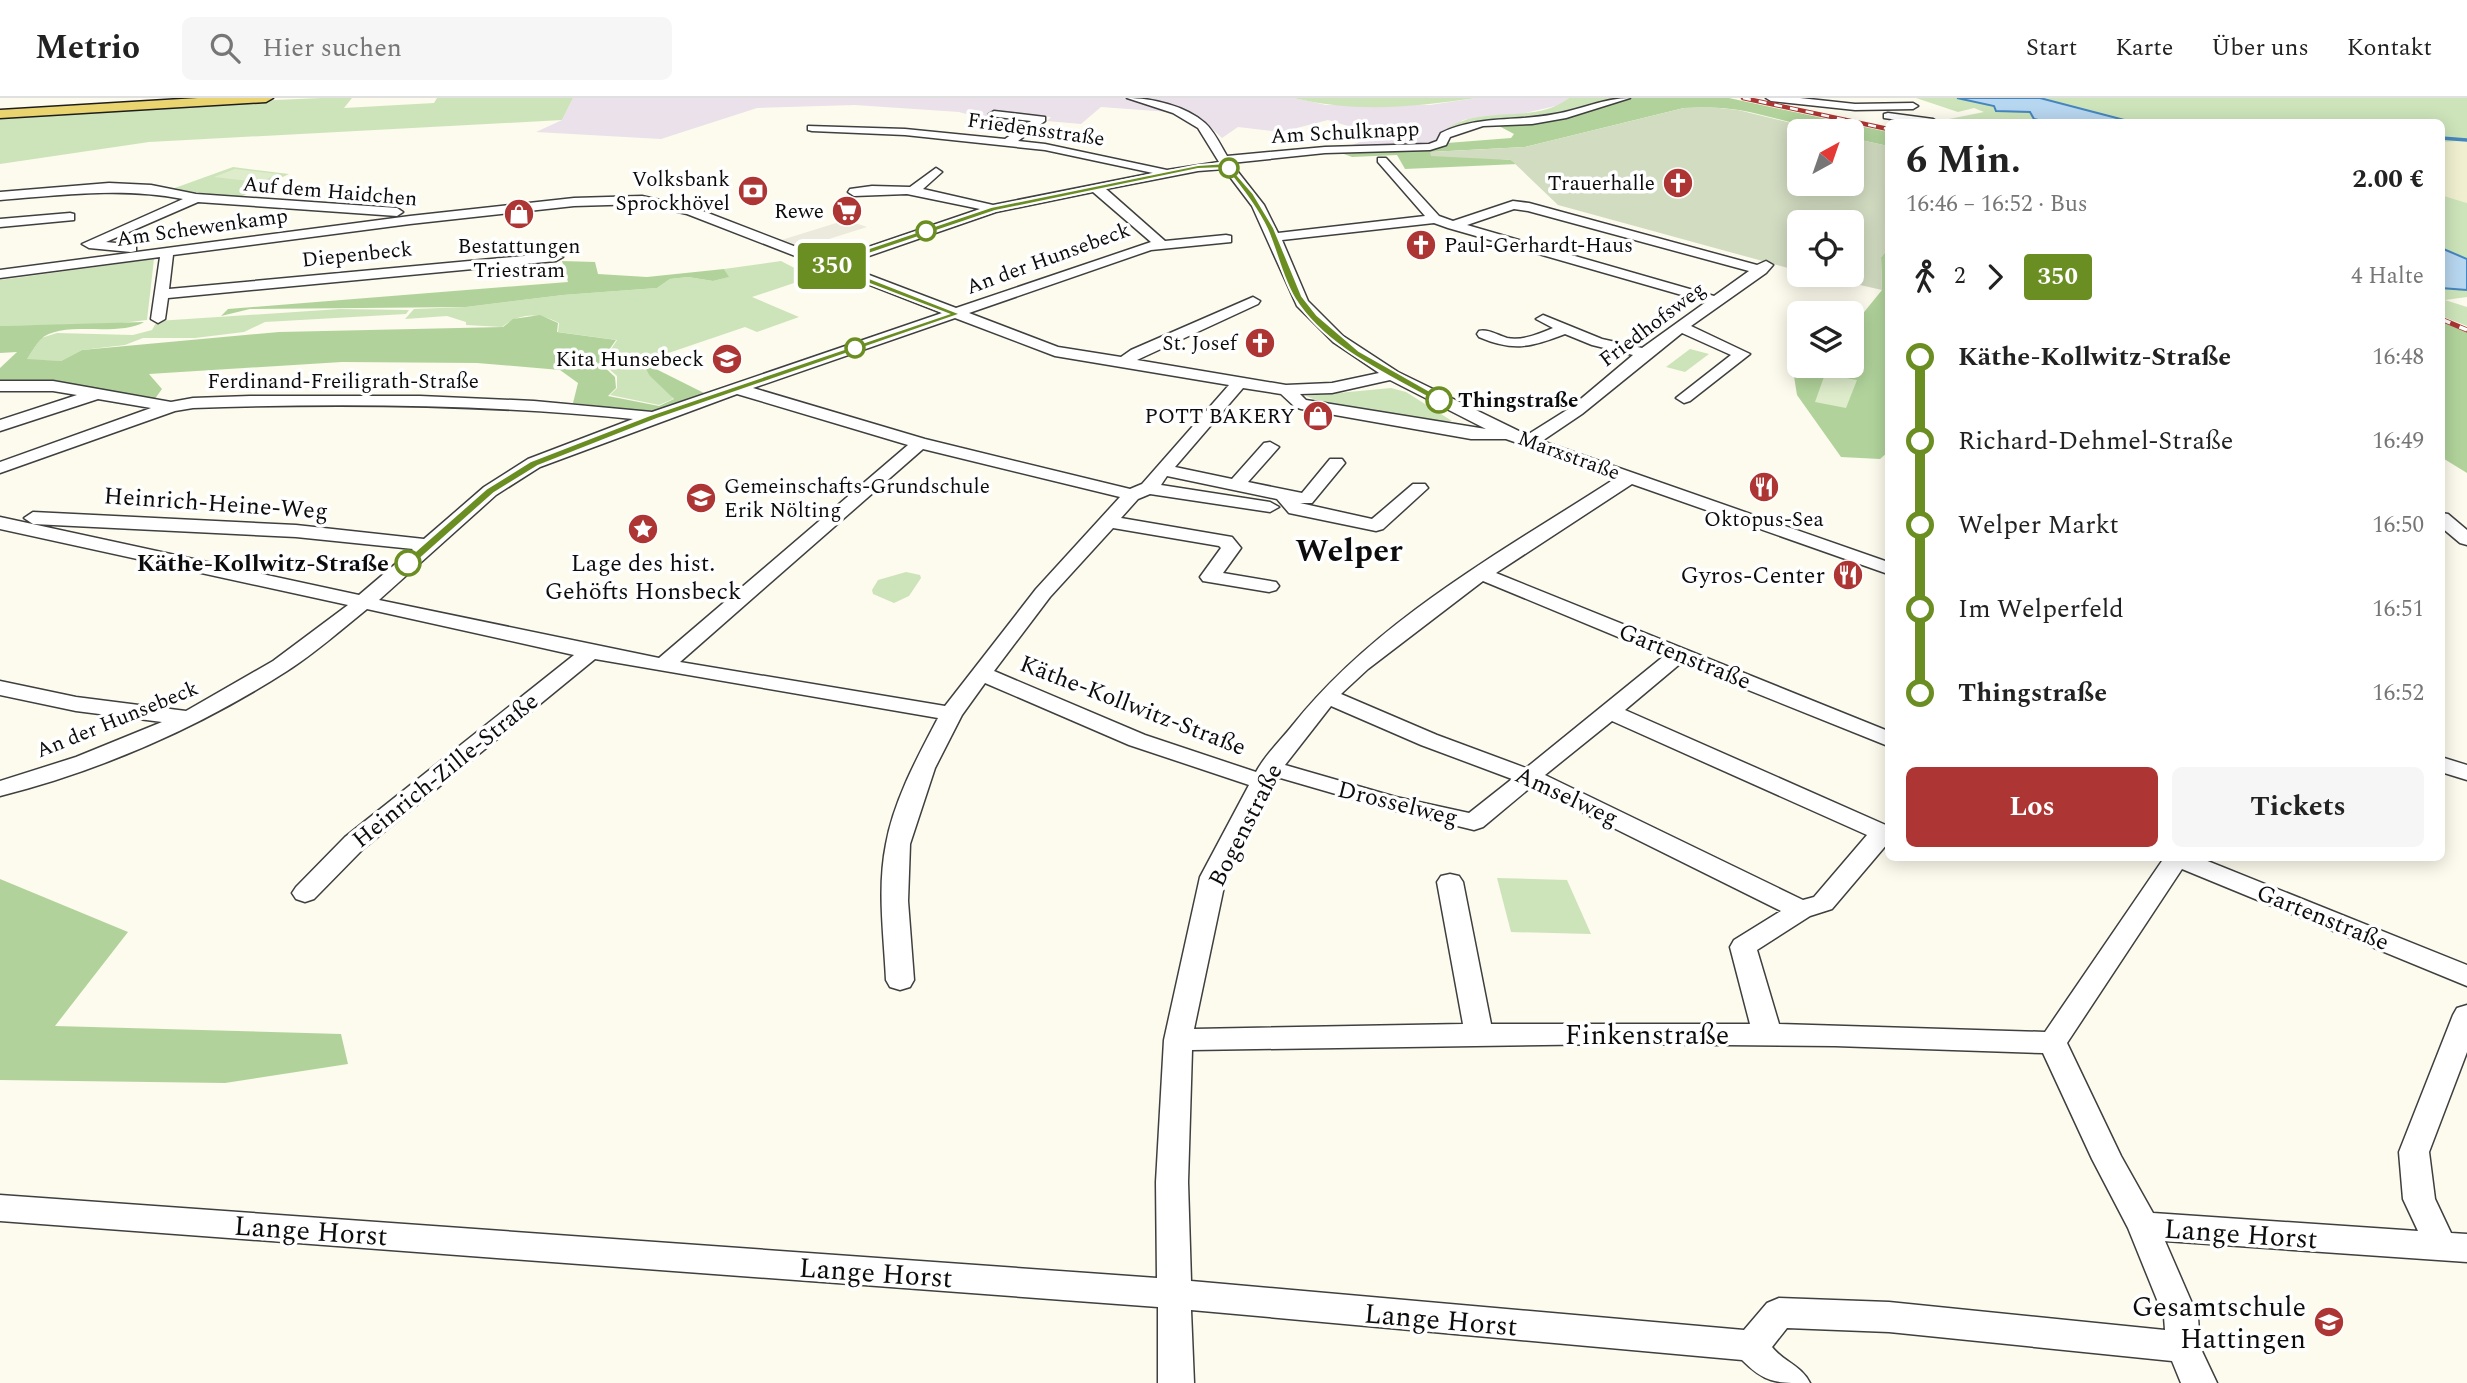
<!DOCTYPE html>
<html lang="de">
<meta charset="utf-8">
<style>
body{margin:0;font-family:Spectral,serif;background:#f6f6f6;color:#222;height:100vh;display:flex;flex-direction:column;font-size:26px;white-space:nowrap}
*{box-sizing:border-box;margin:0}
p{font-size:23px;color:#767676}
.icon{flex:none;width:38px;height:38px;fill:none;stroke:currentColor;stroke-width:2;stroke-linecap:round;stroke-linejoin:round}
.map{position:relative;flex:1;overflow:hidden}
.side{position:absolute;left:1885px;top:21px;width:560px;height:742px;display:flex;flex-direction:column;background:#fff;border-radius:10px;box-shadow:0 4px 18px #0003}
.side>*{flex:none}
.badge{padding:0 14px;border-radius:5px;font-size:24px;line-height:46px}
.needle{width:46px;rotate:40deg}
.controls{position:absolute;left:1787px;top:21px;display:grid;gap:14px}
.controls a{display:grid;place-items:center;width:77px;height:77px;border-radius:10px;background:#fff;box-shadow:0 4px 18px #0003;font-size:35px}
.map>.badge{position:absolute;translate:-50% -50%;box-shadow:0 0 0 4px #fff}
.legs{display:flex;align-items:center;gap:10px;height:77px;padding:0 21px;font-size:23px}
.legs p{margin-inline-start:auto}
.head{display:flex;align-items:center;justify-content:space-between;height:119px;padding:0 21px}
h1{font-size:38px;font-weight:700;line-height:52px}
.primary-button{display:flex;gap:14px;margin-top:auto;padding:14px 21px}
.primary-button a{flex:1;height:80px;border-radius:10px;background:#ad3533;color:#fff;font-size:28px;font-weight:700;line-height:80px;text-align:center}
.primary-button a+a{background:#f6f6f6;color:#222}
ul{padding:0 21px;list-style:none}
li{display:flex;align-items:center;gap:24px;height:84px;font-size:26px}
li i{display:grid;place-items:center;width:10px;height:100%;margin:0 9px;background:currentColor}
li i::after{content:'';width:18px;height:18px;margin:-9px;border:5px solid;border-radius:50%;background:#fff}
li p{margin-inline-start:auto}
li:first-child i{background:linear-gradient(#0000 50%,currentColor 0)}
li:last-child i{background:linear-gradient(currentColor 50%,#0000 0)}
header{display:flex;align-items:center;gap:42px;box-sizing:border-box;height:98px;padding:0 35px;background:#fff;border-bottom:2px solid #e0e0e0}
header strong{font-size:33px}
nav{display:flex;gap:38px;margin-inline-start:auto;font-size:24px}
.search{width:490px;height:63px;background:#f6f6f6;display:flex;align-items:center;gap:18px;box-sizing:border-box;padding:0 24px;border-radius:10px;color:#767676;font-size:26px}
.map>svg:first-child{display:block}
.industrial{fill:#eae1ea}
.farmland{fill:#f0f0d0}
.green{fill:#cde4ba}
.forest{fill:#b1d39b}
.cemetery{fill:#d2dcc1}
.pitch{fill:#deeccb}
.plaza{fill:#ece9dd}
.water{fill:#b7d6ef;stroke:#4686be;stroke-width:2}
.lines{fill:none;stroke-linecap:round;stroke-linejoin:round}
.stream{stroke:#4686be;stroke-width:3.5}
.minor-casing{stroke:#3f3f3f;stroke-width:3}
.major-casing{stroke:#1d1d1d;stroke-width:3}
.minor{fill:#fff;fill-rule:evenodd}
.major{fill:#ead470;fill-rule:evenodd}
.rail-far1-casing{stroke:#ad3533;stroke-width:4.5}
.rail-casing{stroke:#ad3533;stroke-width:5}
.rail-far1{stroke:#fff;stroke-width:2.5;stroke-dasharray:8;stroke-linecap:butt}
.rail{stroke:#fff;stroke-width:3.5;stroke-dasharray:10;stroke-linecap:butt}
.line-1{fill:#6b8e23;stroke:#fff;stroke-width:2}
.stop-1-dot{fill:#fff;stroke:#6b8e23;stroke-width:3.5}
.labels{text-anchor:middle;stroke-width:7;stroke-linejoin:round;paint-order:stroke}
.far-street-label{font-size:21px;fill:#0c0c0c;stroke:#fff}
.far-poi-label{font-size:21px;fill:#0c0c0c;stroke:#fff;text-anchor:end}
.far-stop-label{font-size:21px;font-weight:bold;fill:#0c0c0c;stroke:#fff;text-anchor:start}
.street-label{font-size:24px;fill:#0c0c0c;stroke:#fff}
.stop-label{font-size:24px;font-weight:bold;fill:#0c0c0c;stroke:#fff;text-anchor:end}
.poi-label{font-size:24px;fill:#0c0c0c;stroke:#fff}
.near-street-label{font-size:28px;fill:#0c0c0c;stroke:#fff}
.near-poi-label{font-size:28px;fill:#0c0c0c;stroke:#fff;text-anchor:end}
.district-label{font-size:32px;font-weight:bold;fill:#0c0c0c;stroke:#fff}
</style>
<header>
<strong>Metrio</strong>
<div class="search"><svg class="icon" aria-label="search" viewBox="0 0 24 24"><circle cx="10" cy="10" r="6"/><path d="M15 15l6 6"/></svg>Hier suchen</div>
<nav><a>Start</a><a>Karte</a><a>Über uns</a><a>Kontakt</a></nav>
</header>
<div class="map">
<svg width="2467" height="1285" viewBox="0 0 2467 1285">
<rect width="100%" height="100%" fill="#fdfbed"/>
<g class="industrial">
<path d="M573 0H1123L1161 9 1169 14 1101 9 1081 26 1047 23 1051 19 994 15 984 21 959 14 855 7 757 10 661 41 536 34 562 22Z"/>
<path d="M1144 0H1294L1326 7H1430L1476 0H1569L1560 7 1516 17 1485 18 1463 22 1441 36 1438 43 1426 48 1347 49 1378 37 1328 22 1281 34 1238 29 1222 40 1202 21Z"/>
</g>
<path class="farmland" d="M2467 43V105L2441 97V44Z"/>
<g class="green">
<path d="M321 0H352L344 10 434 5 437 0H573L562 22 149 44 0 66V19L84 11Z"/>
<path d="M1294 0H1476C1415 9 1354 15 1294 0Z"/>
<path d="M1569 0H1620C1594 8 1567 18 1540 21 1504 24 1478 18 1444 33 1480 5 1533 28 1569 0Z"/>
<path d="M1916 0H1957L1994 8 1997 13 2030 14 2034 21 2047 24H1934L1984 14 1974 10 1958 14Z"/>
<path d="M2040 0H2467V43L2441 44V24H2132Z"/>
<path d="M233 69 289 76 238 100 172 91Z"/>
<path d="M2441 97 2467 105V161L2441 150Z"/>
<path d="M154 161 147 222 113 226 0 228V182Z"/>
<path d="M781 163 812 179 752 199 799 219 757 234 745 229 642 264 649 277 666 283 673 301 659 307 610 297 617 290V278L602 265 617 242 558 234 559 225C539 215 521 214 502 229L466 227V224L447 218 405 221 414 211 466 209 563 197 657 190 670 181 688 179 713 183 728 179 724 171Z"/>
<path d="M2441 190 2467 192V199L2445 202 2467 209V228L2441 218Z"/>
<path d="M340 211 409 212 406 216 265 224 244 234 195 240H143L125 247 82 252 61 263 26 262 41 240 57 235 133 237 152 232 157 223Z"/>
<path d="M1690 251 1709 256 1685 274 1666 269Z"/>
<path d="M1391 290 1406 294 1452 323C1414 326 1341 312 1306 298Z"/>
<path d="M906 474 920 477 921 480 909 498 894 505 873 496 872 492 878 482Z"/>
<path d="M1497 780 1567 782 1591 836 1511 834Z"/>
</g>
<g class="forest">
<path d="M1632 0H1729L1888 34V48L1852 40V33C1811 33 1778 19 1739 12 1721 9 1702 9 1684 10L1525 49 1430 54 1511 62 1518 66 1405 71 1397 57 1352 59 1333 52 1429 51 1447 45 1511 40 1514 36 1497 27 1474 26 1546 24Z"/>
<path d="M1888 151V354L1880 361 1841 359 1797 297 1793 272 1799 268H1852V229L1882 192 1881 159Z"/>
<path d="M562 163 595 164 598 176 647 179 724 171 729 179 713 183 688 179 670 181 657 190 563 197 466 209 250 211 221 218 228 211 568 184Z"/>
<path d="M540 217 558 225 557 234 616 242 600 265 615 279 616 290 608 298 659 308 674 301 649 277 642 264 706 296 655 314 573 305 578 285 560 272 477 265 342 264 149 276 162 291 154 302 54 282 0 285V270L17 254 0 255V228L144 224C118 240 61 221 40 242 35 248 31 255 27 261L61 263 82 252 279 234 503 229 513 221Z"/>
<path d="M2441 223 2467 234V375L2441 359Z"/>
<path d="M0 781 128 834 55 928 341 936 348 966 225 985 0 982Z"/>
</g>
<path class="cemetery" d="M1710 9 1738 12 1824 33H1799V86H1852V40L1888 48V151L1881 159 1882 192 1816 177H1852V124H1799V173L1558 107 1511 62 1431 58 1430 54 1525 49 1684 10Z"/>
<g class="pitch">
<path d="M235 71 279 76 259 84 214 79Z"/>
<path d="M1825 276 1857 282 1846 310 1815 304Z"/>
</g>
<path class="plaza" d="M846 122 867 129 813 146 835 155 819 160 775 144Z"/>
<g class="water">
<path d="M1957 0H2040L2132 24H2047L2034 21 2030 14 1996 13 1994 8Z"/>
<path d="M2441 150 2467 161V192L2441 190Z"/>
</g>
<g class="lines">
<path class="stream" d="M2441 40 2467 42"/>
<g class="minor-casing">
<g id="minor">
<path d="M1127 0C1152 0 1186 8 1205 25 1214 33 1221 48 1227 58L1325 49 1429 46 1437 43 1441 35C1478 17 1516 24 1555 16 1580 12 1604 0 1630 0L1566 20 1532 26 1483 28 1450 39 1446 47 1430 52 1325 55 1231 65 1264 107 1278 135 1425 118 1378 64V60H1386L1439 118 1453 123 1513 103 1529 105 1757 167 1766 163 1773 167 1766 175 1691 228 1750 256 1690 303 1684 305 1676 300 1731 257 1682 235 1582 316 1542 343 1888 464V476L1632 386 1496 475 1888 633V648L1681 565 1625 612 1888 728V745L1832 811 1810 818 1757 852 1779 926 2045 934 2164 760H2200L2467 867V888L2182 771 2067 945 2121 1058 2153 1115 2418 1133 2403 1101 2399 1054 2453 917 2457 910 2467 907V954L2429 1054 2435 1101 2451 1135 2467 1136V1164L2165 1143 2198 1219 2200 1249 2217 1285H2181L2172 1263 1889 1234 1787 1230 1772 1249C1784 1264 1802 1268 1810 1285 1774 1285 1765 1285 1742 1262L1191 1212 1194 1285H1158V1209L0 1123V1097L1157 1180 1156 1084 1164 942 1200 779 1249 687 1129 647 985 585 962 617 935 670 910 746 908 803 914 882 910 889 900 892 890 889 886 882C884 838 877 790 886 746 894 702 917 660 938 620L595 561 363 751 314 801 305 804 296 801 292 795 296 789 345 739 574 557 367 511C341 532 315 555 287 573 200 629 100 673 0 698V683L76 659 162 624 76 613 0 597V583L76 599 186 613 273 563 348 507 0 431V419L359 497 413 451 296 439 33 426 24 420 33 414 296 427 424 441 484 389 528 361 633 321C486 306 340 305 193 310L175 313 0 375V364L151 310 98 301 0 333V322L77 297 53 293H0V283H53L171 304 193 300 250 298H420L534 303 652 314 942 215 687 116 642 106 574 108 410 126 173 157 169 191 556 155 563 159 556 163 168 200 165 221 158 225 151 221 160 159 0 180V172L410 118 574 100 642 98 695 110 830 162 980 111 907 96 854 98 848 94 850 91 872 88 910 89 936 70 942 74 923 91 993 107 1153 75 1045 52 905 37 812 33 808 32V28L905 31 1005 41 1031 23 990 18 989 16 994 13 1045 19V23L1018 43 1045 46 1167 72 1219 64 1198 30 1173 15ZM1224 71 1252 108 1297 208 1333 244 1379 275 1332 285 1286 287 1137 262 1258 206 1260 203 1253 199 1131 252 1121 259 1058 249 969 215 1151 152 1231 144V138L1226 137 1165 143 1106 91 1198 73ZM1093 94 1151 144 956 210 843 167 996 114ZM1514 111 1528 113 1749 173 1714 198 1467 127ZM1434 125 1448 130 1706 204 1642 250 1602 241 1543 217 1536 221 1553 230C1538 236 1523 243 1507 240 1497 237 1489 231 1479 233L1477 236 1479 239C1514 254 1531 249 1565 236L1592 247 1633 257 1570 310 1527 337 1398 274 1343 238 1308 203 1282 142ZM955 220 1055 258 1229 287 1142 386 1130 391 925 341 753 290ZM1390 282 1486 331 1306 302 1300 296 1332 295ZM1243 290 1281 296 1295 309 1301 311 1471 341H1506L1616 380C1503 453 1377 521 1292 628 1280 643 1265 657 1256 674L1145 637 994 573 1050 499 1113 430 1219 448 1221 450 1200 479 1203 483 1269 494 1276 492 1279 488 1276 484 1223 475 1241 450 1232 439 1121 420 1138 401 1150 396 1270 414 1279 409 1270 404 1161 387 1167 378 1277 401 1289 415 1376 433 1383 431 1428 390 1425 386H1413L1372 421 1300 405H1312L1345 365 1342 361H1330L1302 395 1248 384 1279 349 1270 344 1264 345 1232 381 1175 369ZM737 296 908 347 659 560 379 502 496 397 540 369ZM923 351 1120 399 1036 491 945 608 680 564ZM1483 483 1664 558 1526 670 1437 637 1341 596 1368 571ZM1331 608 1421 647 1512 681 1469 715 1396 699 1285 667ZM1612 623 1867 737 1814 799 1803 802 1545 677ZM1277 679 1384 710 1474 732 1483 729 1531 689 1781 813 1734 842 1730 849 1750 926H1491L1463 784 1459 778 1450 776 1441 778 1437 784 1463 926 1194 931 1226 779 1271 691 1277 685ZM1616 946 1835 948 2043 955 2092 1061 2128 1130 2164 1219 2165 1232 1889 1204 1779 1200 1767 1205 1744 1232 1191 1183 1188 1084 1192 952Z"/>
<path d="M1766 0H1800L1855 6 1913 5 1918 8 1913 11 1855 12 1771 3Z"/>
<path d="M1888 15 1933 21 1938 24H1912L1884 20V16Z"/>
<path d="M109 85 151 87 196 96 397 110 403 114 397 118 198 104 106 144 136 147V153L131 154 89 150 82 146 183 101C122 89 62 97 0 102V94Z"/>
<path d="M70 115 74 116V122L0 129V121Z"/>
<path d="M2441 415 2448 416 2467 432V447L2460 445 2441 429Z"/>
<path d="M2441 659 2467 667V682L2441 674Z"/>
</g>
</g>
<g class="major-casing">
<path id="major" d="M198 0H273L266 4 0 20V12Z"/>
</g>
<use href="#minor" class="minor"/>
<use href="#major" class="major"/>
<g class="rail-far1-casing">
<path id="rail-far1" d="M1743 0 1888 31"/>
</g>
<g class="rail-casing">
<path id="rail" d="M2441 221 2467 232"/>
</g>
<use href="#rail-far1" class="rail-far1"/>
<use href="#rail" class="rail"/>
</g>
<path class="line-1" d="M1227 65 1253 95 1274 130 1302 198 1317 217 1359 253 1442 300V304H1436C1387 276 1326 250 1295 201 1282 180 1277 153 1267 131 1256 108 1241 89 1225 70L1198 71 995 113 836 167 961 216 657 321 538 368 494 395 412 468 402 465 486 391 531 363 650 317 948 216 825 169V165L991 109 1198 67Z"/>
<defs>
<g id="church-disc" transform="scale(1.575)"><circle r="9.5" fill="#ad3533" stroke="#fff"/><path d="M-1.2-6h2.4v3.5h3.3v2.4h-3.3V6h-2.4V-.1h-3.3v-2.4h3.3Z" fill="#fff"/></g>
<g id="bank-disc" transform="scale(1.575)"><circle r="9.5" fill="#ad3533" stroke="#fff"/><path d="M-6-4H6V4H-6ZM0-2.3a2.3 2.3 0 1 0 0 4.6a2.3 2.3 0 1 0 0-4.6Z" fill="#fff"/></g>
<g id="supermarket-disc" transform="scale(1.575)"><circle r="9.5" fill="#ad3533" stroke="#fff"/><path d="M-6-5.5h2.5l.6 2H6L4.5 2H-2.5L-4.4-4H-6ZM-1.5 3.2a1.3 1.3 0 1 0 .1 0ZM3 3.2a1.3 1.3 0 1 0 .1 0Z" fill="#fff"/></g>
<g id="shop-disc" transform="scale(1.575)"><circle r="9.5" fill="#ad3533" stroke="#fff"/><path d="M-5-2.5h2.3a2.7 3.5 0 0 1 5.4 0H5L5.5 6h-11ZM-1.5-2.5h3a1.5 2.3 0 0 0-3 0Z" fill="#fff"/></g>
<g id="school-disc" transform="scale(1.575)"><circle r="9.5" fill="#ad3533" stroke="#fff"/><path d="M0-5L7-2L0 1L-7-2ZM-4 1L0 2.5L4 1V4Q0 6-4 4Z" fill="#fff"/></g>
<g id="restaurant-disc" transform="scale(1.575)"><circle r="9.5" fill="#ad3533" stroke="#fff"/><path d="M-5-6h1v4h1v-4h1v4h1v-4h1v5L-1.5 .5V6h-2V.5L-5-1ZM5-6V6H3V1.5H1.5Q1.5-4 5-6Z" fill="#fff"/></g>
<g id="sight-disc" transform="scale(1.575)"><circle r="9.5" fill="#ad3533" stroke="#fff"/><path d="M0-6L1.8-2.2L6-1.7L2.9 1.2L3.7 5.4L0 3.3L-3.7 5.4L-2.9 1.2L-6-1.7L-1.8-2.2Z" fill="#fff"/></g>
</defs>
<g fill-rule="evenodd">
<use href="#church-disc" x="1678" y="85"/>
<use href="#bank-disc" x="753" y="93"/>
<use href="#supermarket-disc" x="847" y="113"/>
<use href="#shop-disc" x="519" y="116"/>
<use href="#church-disc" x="1421" y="147"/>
<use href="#church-disc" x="1260" y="245"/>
<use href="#school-disc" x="727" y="261"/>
<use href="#shop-disc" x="1318" y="318"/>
<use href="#restaurant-disc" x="1764" y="389"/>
<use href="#school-disc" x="701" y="400"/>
<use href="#sight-disc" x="643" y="431"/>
<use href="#restaurant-disc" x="1848" y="477"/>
<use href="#school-disc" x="2329" y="1224"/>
</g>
<g class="stop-1-dot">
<circle cx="1229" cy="70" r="9"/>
<circle cx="926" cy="133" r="9"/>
<circle cx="855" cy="250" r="9"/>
<circle cx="1439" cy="302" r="12"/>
<circle cx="408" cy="465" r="12"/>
</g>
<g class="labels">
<g class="far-street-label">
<text transform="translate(1036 31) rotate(8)" y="7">Friedensstraße</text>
<text transform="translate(1345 34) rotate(-3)" y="7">Am Schulknapp</text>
<text transform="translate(330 93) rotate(5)" y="7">Auf dem Haidchen</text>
<text transform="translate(202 129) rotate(-8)" y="7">Am Schewenkamp</text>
<text transform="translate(357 156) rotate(-6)" y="7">Diepenbeck</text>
<text transform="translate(1048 160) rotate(-20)" y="7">An der Hunsebeck</text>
<text transform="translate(1652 226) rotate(-37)" y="7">Friedhofsweg</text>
<text x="343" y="290">Ferdinand-Freiligrath-Straße</text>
<text transform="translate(1569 357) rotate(20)" y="7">Marxstraße</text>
<text transform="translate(117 621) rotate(-22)" y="7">An der Hunsebeck</text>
</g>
<g class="far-poi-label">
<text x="730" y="88">Volksbank<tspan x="730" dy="24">Sprockhövel</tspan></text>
<text x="1655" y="92">Trauerhalle</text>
<text x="824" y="120">Rewe</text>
<text x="1444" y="154" text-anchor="start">Paul-Gerhardt-Haus</text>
<text x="519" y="155" text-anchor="middle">Bestattungen<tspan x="519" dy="24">Triestram</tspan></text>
<text x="1237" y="252">St. Josef</text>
<text x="704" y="268">Kita Hunsebeck</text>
<text x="1295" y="325">POTT BAKERY</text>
<text x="724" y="395" text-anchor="start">Gemeinschafts-Grundschule<tspan x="724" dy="24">Erik Nölting</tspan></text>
<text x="1764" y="428" text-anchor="middle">Oktopus-Sea</text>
</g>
<g class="far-stop-label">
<text x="1458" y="309">Thingstraße</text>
</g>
<g class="street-label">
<text transform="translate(216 405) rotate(4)" y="8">Heinrich-Heine-Weg</text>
<text transform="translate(1685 558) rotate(22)" y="8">Gartenstraße</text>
<text transform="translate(1133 607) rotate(21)" y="8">Käthe-Kollwitz-Straße</text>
<text transform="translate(445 672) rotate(-39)" y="8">Heinrich-Zille-Straße</text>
<text transform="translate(1567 698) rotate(25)" y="8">Amselweg</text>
<text transform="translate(1398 705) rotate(14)" y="8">Drosselweg</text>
<text transform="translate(1245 727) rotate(-63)" y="8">Bogenstraße</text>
<text transform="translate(2323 819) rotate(22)" y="8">Gartenstraße</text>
</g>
<g class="stop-label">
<text x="389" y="473">Käthe-Kollwitz-Straße</text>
</g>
<g class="poi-label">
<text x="643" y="473">Lage des hist.<tspan x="643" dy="28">Gehöfts Honsbeck</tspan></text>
<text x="1825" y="485" text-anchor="end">Gyros-Center</text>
</g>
<g class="near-street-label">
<text x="1647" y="946">Finkenstraße</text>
<text transform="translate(311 1132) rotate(4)" y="10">Lange Horst</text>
<text transform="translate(2241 1135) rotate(4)" y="10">Lange Horst</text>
<text transform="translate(876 1174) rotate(4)" y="10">Lange Horst</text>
<text transform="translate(1441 1221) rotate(5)" y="10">Lange Horst</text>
</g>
<g class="near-poi-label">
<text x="2306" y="1218">Gesamtschule<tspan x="2306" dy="32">Hattingen</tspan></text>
</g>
<g class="district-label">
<text x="1349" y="463">Welper</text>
</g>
</g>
</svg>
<div class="controls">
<a><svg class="needle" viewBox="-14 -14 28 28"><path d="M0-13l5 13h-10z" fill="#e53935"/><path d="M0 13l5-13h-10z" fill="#767676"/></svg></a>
<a><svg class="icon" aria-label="locate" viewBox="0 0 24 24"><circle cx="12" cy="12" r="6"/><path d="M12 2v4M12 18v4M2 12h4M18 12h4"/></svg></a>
<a><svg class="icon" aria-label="layers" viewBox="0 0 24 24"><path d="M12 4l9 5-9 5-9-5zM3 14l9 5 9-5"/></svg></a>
</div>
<b class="badge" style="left:832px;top:168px;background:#6b8e23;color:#fff">350</b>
<section class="side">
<div class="head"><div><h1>6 Min.</h1><p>16:46 – 16:52 · Bus</p></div><b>2.00 €</b></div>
<div class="legs"><svg class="icon" aria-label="walk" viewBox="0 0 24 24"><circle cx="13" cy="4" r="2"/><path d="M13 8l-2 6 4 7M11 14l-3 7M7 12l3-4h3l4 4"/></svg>2<svg class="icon" aria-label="forward" viewBox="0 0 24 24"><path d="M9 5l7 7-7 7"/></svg><b class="badge" style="background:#6b8e23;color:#fff">350</b><p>4 Halte</p></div>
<ul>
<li><i style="color:#6b8e23"></i><b>Käthe-Kollwitz-Straße</b><p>16:48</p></li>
<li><i style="color:#6b8e23"></i><span>Richard-Dehmel-Straße</span><p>16:49</p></li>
<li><i style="color:#6b8e23"></i><span>Welper Markt</span><p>16:50</p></li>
<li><i style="color:#6b8e23"></i><span>Im Welperfeld</span><p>16:51</p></li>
<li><i style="color:#6b8e23"></i><b>Thingstraße</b><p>16:52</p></li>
</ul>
<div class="primary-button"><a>Los</a><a>Tickets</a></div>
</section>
</div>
